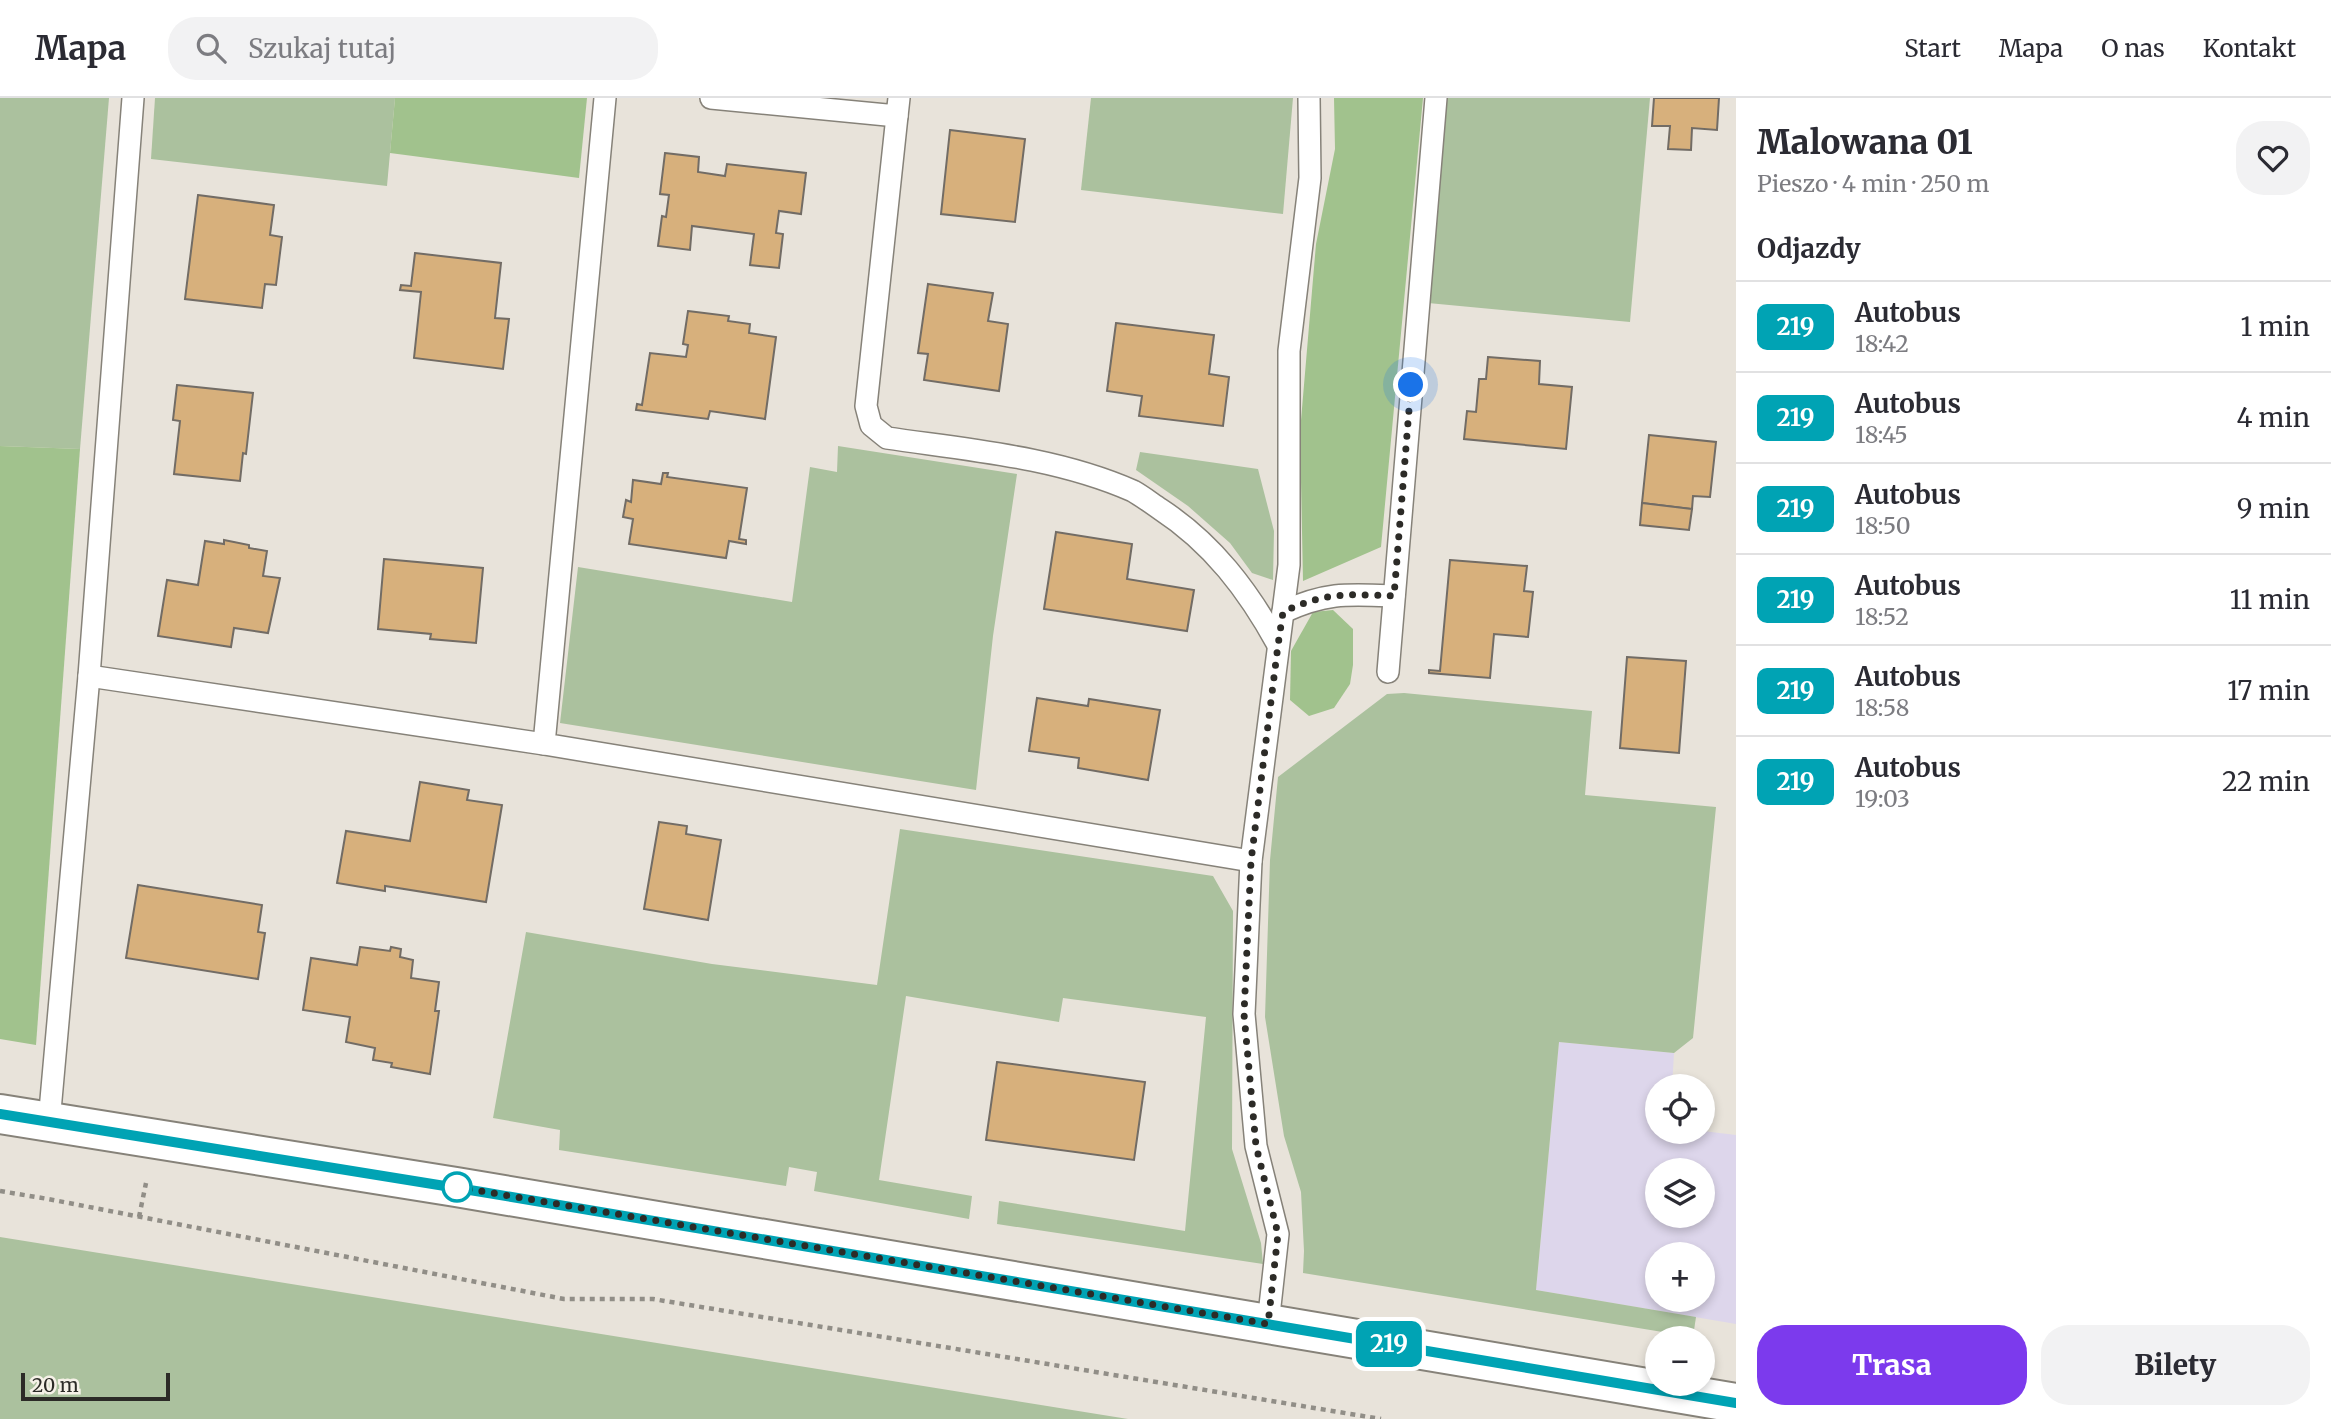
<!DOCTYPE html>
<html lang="pl">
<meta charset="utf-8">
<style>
body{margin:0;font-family:Merriweather,serif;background:#f2f2f3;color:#2b2b33;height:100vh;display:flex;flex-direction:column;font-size:26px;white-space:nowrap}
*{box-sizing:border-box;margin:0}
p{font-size:23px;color:#7c7c81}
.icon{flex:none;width:38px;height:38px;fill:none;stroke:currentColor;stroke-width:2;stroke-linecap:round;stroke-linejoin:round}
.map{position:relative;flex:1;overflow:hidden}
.drawer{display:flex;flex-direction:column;background:#fff;width:595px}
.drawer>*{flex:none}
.badge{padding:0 14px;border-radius:10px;font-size:24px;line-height:46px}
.fabs{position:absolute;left:1645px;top:976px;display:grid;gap:14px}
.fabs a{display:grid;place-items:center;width:70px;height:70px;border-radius:50%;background:#fff;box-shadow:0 4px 10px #0003;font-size:35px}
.scale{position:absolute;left:21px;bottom:18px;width:149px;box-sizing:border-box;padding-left:7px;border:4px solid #2c2b27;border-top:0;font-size:19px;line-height:24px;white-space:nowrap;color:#2c2b27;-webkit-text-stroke:5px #f5f1e7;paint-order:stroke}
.you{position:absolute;width:35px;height:35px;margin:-18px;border:5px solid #fff;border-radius:50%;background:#1a73e8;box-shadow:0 0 0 10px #1a73e833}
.map>.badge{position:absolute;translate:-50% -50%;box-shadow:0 0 0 4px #fff}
h2{padding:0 21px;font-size:26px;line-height:63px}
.round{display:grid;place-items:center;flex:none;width:74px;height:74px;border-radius:28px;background:#f2f2f3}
.head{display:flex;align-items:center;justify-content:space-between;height:119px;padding:0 21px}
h1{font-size:33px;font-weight:800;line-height:52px}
.cta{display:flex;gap:14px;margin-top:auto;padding:14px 21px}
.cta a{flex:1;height:80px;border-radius:28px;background:#7c3aed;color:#fff;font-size:28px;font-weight:800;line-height:80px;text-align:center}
.cta a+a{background:#f2f2f3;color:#2b2b33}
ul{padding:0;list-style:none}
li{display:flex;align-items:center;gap:21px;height:91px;padding:0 21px;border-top:2px solid #e1e1e2}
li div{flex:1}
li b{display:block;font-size:26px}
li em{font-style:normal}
li .badge{min-width:77px;font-weight:700;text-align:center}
header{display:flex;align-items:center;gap:42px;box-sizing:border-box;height:98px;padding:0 35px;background:#fff;border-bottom:2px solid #e1e1e2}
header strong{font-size:33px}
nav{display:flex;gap:38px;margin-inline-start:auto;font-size:24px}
.search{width:490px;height:63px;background:#f2f2f3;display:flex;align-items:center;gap:18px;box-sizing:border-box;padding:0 24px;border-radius:28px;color:#7c7c81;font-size:26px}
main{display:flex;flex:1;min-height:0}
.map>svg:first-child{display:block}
.commercial{fill:#ddd6eb;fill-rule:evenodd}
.green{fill:#abc19e}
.forest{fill:#a1c28d}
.building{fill:#d7b07c;stroke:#726c65;stroke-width:2}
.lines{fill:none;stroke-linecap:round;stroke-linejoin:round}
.lane-casing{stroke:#868279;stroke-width:24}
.secondary-casing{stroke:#868279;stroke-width:42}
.path{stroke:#918e87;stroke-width:4.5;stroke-dasharray:5 5;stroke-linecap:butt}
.lane{stroke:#fff;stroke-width:21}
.secondary{stroke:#fff;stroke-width:38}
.line-casing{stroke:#fff;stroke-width:16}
.line{stroke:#00a3b4;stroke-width:10}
.walk{stroke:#2c2b27;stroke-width:7;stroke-dasharray:0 12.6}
.stop-dot{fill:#fff;stroke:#00a3b4;stroke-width:3.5}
</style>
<header>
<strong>Mapa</strong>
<div class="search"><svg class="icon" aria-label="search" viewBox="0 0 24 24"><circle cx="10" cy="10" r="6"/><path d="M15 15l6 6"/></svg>Szukaj tutaj</div>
<nav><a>Start</a><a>Mapa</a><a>O nas</a><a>Kontakt</a></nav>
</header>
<main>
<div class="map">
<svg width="1736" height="1321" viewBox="0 0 1736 1321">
<rect width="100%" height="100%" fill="#e8e3da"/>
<path class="commercial" d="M1559 944 1674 955 1672 989H1657V1034L1703 1033 1736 1037V1226L1536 1192ZM1657 1073H1703V1118H1657ZM1657 1157H1703V1202H1657Z"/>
<g class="green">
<path d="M0 0H109L80 351 0 348Z"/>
<path d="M155 0H395L387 88 151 61Z"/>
<path d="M1091 0H1293L1283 116 1081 92Z"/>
<path d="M1446 0H1650L1630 224 1428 205Z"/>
<path d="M838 348 1017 376 993 538 976 692 560 625 578 469 792 504 810 369 837 374Z"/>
<path d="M1140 354 1258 371 1274 433 1273 482 1252 475 1230 445 1188 408 1136 372Z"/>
<path d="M1404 595 1592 613 1585 697 1716 709 1693 940 1674 955 1559 944 1536 1192 1696 1219 1693 1239 1303 1175 1304 1153 1301 1094 1284 1038 1265 919 1270 762 1278 679 1387 596Z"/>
<path d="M900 731 1213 778 1233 813 1232 1051 1261 1145 1263 1166 997 1126 999 1103 1185 1133 1206 919 1063 900 1059 924 906 898 879 1082 972 1098 969 1121 814 1093 817 1074 789 1069 786 1088 559 1052 560 1032 493 1020 526 834 712 866 877 887Z"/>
<path d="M0 1139 1128 1321H0Z"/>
</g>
<g class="forest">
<path d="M395 0H587L579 80 390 55Z"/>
<path d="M1334 0H1423L1381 449 1303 483 1300 334 1316 146 1335 51Z"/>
<path d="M0 348 80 351 36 947 0 941Z"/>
<path d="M1333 512 1353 531V567L1350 586 1334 610 1309 618 1290 602 1291 553 1313 514Z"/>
</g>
<g class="building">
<path d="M1654 0H1719L1717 32 1692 30 1691 52 1668 51 1670 28H1652Z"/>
<path d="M950 32 1025 41 1015 124 941 116Z"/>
<path d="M665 55 699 59 698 74 725 78 727 66 806 75 801 116 779 113 776 135 783 136 779 170 750 167 754 136 692 128 690 152 658 148 662 118 666 119 669 97 660 96Z"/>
<path d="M198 97 274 107 270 137 282 139 276 187 265 186 262 210 185 201Z"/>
<path d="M415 155 501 165 495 220 509 221 503 271 414 260 421 194 400 192 401 187 411 188Z"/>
<path d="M928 186 993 195 988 223 1008 226 999 293 924 282 928 256 918 255Z"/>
<path d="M688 213 729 218 728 223 750 226 749 235 776 239 765 321 710 313 708 321 636 312 637 306 642 307 650 255 686 259 688 247 683 246Z"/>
<path d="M1116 225 1214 237 1209 276 1229 279 1223 328 1139 318 1142 298 1107 293Z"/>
<path d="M1488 259 1540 263 1539 286 1572 289 1566 351 1464 341 1467 313 1476 314 1479 281H1486Z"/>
<path d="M177 287 253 295 246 356 243 355 240 383 174 376 180 323 173 322Z"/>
<path d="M1649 337 1716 344 1710 399 1693 398 1692 411 1642 405Z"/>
<path d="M663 375H668L667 379 747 390 739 441 746 442V446L729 443 726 460 629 446 633 421 623 419 626 402 631 404 633 382 661 386Z"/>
<path d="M1642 405 1692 411 1689 432 1640 427Z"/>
<path d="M1056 434 1132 446 1127 481 1194 492 1187 533 1044 511Z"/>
<path d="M224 442 249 447V450L267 453 263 478 280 480 268 535 234 530 231 549 158 538 167 482 198 487 205 443 224 446Z"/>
<path d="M384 461 483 470 476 545 430 541 431 536 378 531Z"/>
<path d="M1450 462 1527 468 1524 493 1533 494 1528 539 1494 536 1490 580 1429 575V572L1440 573Z"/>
<path d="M1627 559 1686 563 1679 655 1620 650Z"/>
<path d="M1037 600 1088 608 1089 601 1160 612 1148 682 1078 670 1079 660 1029 653Z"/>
<path d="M420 684 469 692 467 702 502 707 486 804 385 788V793L337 785 346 733 410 743Z"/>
<path d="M659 724 687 728 686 736 721 742 708 822 644 811Z"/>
<path d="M138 787 262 807 258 834 265 835 258 881 126 860Z"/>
<path d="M360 849 390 853 391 849 401 851 400 859 413 862 411 880 439 884 435 913H439L430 976 391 969 392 965 373 962 375 950 346 944 350 919 303 912 311 860 357 867Z"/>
<path d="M997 964 1145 984 1134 1062 986 1042Z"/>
</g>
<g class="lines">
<g class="lane-casing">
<g id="lane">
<path d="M605 0 544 646 1251 763"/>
<path d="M711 0 897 18 899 0"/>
<path d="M897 18 866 308 871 327 887 340C969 352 1056 359 1133 393 1142 398 1151 405 1160 411 1212 445 1248 492 1278 547"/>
<path d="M1283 514C1326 494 1348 496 1394 498"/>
<path d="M1388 574 1436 0"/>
<path d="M89 578 544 646"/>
<path d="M49 1024 89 578 133 0"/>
<path d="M1268 1226 1278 1136 1256 1048 1244 916 1251 763 1289 467V253L1310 80 1309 0"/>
</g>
</g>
<g class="secondary-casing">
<path id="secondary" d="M0 1016 456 1089 1736 1305"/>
</g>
<g class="path">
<path d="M0 1093 48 1101 564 1201H653L1381 1321"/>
<path d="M139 1119 146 1085"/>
</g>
<use href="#lane" class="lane"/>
<use href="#secondary" class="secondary"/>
</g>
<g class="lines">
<g class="line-casing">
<path id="line" d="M0 1016 482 1094 1736 1305"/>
</g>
<use href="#line" class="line"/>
<path class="walk" d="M457 1089 1268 1226 1278 1136 1256 1048 1244 916 1251 763 1278 547 1283 514C1326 494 1348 496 1394 498L1411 287"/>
</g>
<circle class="stop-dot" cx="457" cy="1089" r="14"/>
</svg>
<div class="fabs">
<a><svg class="icon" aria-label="locate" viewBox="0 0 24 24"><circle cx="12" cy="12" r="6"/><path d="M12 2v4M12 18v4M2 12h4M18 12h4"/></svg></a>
<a><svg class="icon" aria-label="layers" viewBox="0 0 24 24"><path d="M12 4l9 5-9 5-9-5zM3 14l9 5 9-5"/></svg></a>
<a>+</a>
<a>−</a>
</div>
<div class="scale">20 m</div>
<div class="you" style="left:1411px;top:287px"></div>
<b class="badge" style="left:1389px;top:1246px;background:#00a3b4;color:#fff">219</b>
</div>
<section class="drawer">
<div class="head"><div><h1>Malowana 01</h1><p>Pieszo · 4 min · 250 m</p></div><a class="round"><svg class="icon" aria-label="heart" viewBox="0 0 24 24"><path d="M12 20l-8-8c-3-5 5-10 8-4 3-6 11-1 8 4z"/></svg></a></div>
<h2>Odjazdy</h2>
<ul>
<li><span class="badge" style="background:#00a3b4;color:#fff">219</span><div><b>Autobus</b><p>18:42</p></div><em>1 min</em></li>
<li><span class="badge" style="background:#00a3b4;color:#fff">219</span><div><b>Autobus</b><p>18:45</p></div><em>4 min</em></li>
<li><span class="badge" style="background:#00a3b4;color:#fff">219</span><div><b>Autobus</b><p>18:50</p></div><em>9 min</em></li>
<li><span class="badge" style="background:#00a3b4;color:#fff">219</span><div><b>Autobus</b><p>18:52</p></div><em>11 min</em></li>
<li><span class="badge" style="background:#00a3b4;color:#fff">219</span><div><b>Autobus</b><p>18:58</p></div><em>17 min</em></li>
<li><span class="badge" style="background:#00a3b4;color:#fff">219</span><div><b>Autobus</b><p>19:03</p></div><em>22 min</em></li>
</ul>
<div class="cta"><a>Trasa</a><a>Bilety</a></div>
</section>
</main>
